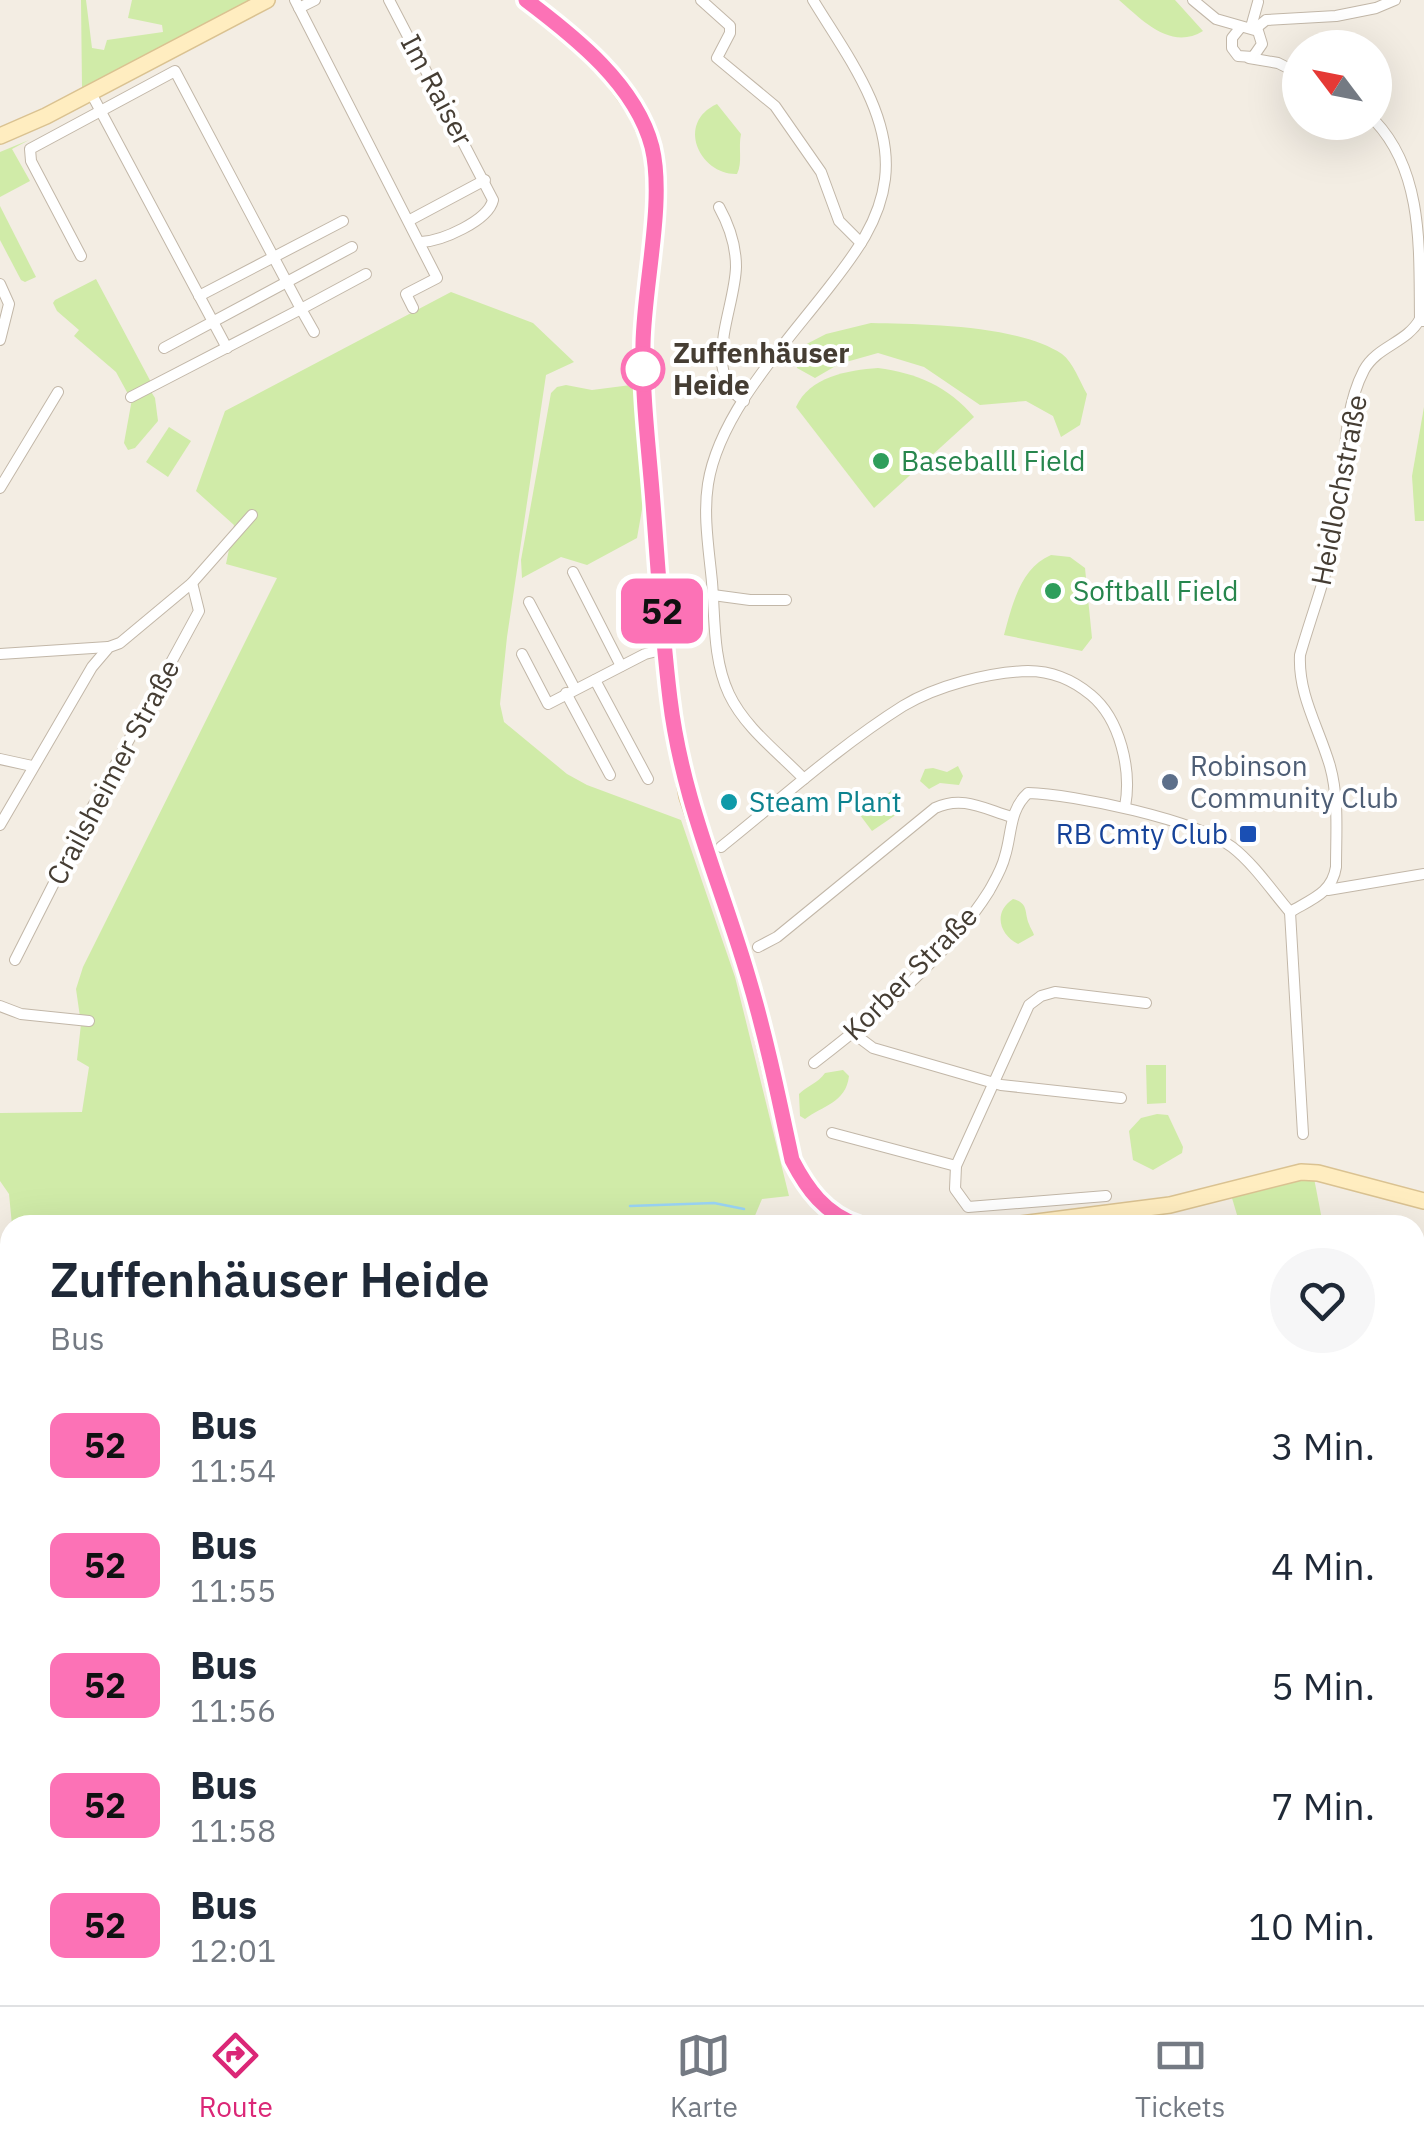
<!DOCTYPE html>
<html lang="de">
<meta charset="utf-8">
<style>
body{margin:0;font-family:"IBM Plex Sans",sans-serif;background:#f6f6f7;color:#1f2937;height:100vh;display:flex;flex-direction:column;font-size:38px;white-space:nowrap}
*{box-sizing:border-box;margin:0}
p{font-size:32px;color:#747a83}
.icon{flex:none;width:55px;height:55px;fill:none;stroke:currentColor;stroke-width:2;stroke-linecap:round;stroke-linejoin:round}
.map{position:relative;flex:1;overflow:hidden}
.drawer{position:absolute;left:0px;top:1215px;width:1425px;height:790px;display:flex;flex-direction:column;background:#fff;border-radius:30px 30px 0 0;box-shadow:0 10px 40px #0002}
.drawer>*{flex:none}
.badge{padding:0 20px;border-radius:15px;font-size:35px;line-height:65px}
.needle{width:65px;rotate:302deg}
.buttons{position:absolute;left:1282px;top:30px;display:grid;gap:20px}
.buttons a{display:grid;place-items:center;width:110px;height:110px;border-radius:50%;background:#fff;box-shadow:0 10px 40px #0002;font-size:50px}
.map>.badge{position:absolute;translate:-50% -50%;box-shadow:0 0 0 5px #fff}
.round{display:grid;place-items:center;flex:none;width:105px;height:105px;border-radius:52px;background:#f6f6f7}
.summary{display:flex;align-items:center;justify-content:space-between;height:170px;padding:0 50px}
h1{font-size:48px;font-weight:600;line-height:75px}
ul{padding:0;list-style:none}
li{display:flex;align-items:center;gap:30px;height:120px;padding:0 50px}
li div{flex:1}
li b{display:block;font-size:38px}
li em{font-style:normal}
li .badge{min-width:110px;font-weight:700;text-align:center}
.tabs{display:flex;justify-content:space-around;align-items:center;height:140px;border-top:2px solid #e0e1e3;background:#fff;font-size:28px;color:#747a83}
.tabs a{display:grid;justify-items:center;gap:5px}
.tabs .current{color:#db2777}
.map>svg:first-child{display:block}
.green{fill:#d0eba8}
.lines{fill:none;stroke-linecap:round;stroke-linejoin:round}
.stream{stroke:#9ad4f5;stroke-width:2.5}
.street-casing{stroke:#c2b7a8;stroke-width:12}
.secondary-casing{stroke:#dac291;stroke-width:18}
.primary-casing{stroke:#ecb858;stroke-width:20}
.highway-casing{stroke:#e89728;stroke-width:22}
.street{stroke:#fff;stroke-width:10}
.secondary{stroke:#ffedc0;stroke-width:15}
.primary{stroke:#ffda8f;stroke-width:18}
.highway{stroke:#ffc261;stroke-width:20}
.tram{stroke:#949494;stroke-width:2.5}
.line-casing{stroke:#fff;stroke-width:22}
.line{stroke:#fc72b6;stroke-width:15}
.stop-dot{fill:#fff;stroke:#fc72b6;stroke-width:5}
.leisure-dot{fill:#2e9e5b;stroke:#fff;stroke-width:4}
.service-dot{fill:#5c6f8a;stroke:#fff;stroke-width:4}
.culture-dot{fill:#0f9aa8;stroke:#fff;stroke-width:4}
.transit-dot{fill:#1a4fb4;stroke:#fff;stroke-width:4}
.labels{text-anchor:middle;stroke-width:8;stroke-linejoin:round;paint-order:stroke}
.street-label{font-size:28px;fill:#453d33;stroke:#fff}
.stop-label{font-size:28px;font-weight:bold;fill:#453d33;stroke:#fff;text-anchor:start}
.leisure-label{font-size:28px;fill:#27864d;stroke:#fff;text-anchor:start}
.service-label{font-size:28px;fill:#4e5e75;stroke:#fff;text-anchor:start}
.culture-label{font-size:28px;fill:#0d838f;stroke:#fff;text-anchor:start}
.transit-label{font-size:28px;fill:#164399;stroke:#fff;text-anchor:end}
</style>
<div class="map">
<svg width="1424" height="2005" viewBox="0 0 1424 2005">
<rect width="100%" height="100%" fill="#f3ede3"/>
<g class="green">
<path d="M81 0H86L92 48 104 50 107 40 163 32 162 25 128 18 132 0H251L82 88Z"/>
<path d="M1119 0H1175L1203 31C1171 51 1142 20 1119 0Z"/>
<path d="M717 104 741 134C738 148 743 162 737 174 700 175 675 123 717 104Z"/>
<path d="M29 140 12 149 30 181 0 197V152Z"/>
<path d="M0 206 36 277 25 282 21 280 0 240Z"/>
<path d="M96 279 153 386 128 394 116 372 74 336 79 330 57 311 53 303 55 300Z"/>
<path d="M451 292 533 323 574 362 546 375 507 637 500 704 504 722 567 774 587 785 681 820 735 977 789 1196 762 1199 751 1225H12L9 1194 0 1181V1113L82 1112 89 1067 77 1060 81 1024 76 989 83 967 277 578 226 564 234 525 196 491 225 411Z"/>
<path d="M871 323C923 324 1019 325 1062 354 1073 362 1080 382 1087 394L1080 425 1061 437 1053 416 1026 401 980 405 924 367 878 353 839 364 815 378 797 368 795 350 826 334Z"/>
<path d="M878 368C916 373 948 386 974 417L874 508 796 407C809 377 848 370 878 368Z"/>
<path d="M566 385 592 390 631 385 639 393 647 481 637 538 587 565 561 557 522 578 521 560 551 393 557 387Z"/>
<path d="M150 390 155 398 158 421 135 448 128 450 124 443 132 399Z"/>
<path d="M1424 407V521H1415L1412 476Z"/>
<path d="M169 427 191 441 168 477 146 462Z"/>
<path d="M1051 555 1070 557 1085 568 1092 638 1082 651 1004 635C1012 606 1020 568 1051 555Z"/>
<path d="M958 766 963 776 959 785 940 783 929 789 920 781 925 769 933 768 947 772Z"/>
<path d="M891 791 898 800 900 812 872 831 860 815Z"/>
<path d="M1013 899C1029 903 1024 912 1029 924 1030 928 1033 931 1034 935L1018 944C999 934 993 912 1013 899Z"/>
<path d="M1146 1065H1166V1103L1147 1104Z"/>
<path d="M843 1070 849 1076C846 1103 822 1106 805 1119L800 1116 799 1094C807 1086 818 1083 825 1073Z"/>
<path d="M1157 1114 1168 1115 1183 1147 1182 1153 1153 1170 1133 1160 1129 1131 1141 1118Z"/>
<path d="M1297 1178H1314L1323 1225H1240L1232 1198Z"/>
<path d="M10 1361V1671L0 1662V1363Z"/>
<path d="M1424 1384V1886L1415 1873V1389Z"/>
<path d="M0 1935 10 1939V1995H113L106 2005H14L0 1995Z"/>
</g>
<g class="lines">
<g class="stream">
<path d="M630 1206 714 1203 744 1209"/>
<path d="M1415 1433 1424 1428"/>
<path d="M0 1622 10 1633"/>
</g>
<g class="street-casing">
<g id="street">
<path d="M295 0 437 278 406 294 413 308"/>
<path d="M389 0 493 200C488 221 442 241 421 242"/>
<path d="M701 0 730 26V33L717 58 775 106 821 172 839 221 861 243"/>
<path d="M1193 0 1216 19 1258 31 1262 44 1253 57 1238 56 1232 48V38L1240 28"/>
<path d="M299 8 315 0"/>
<path d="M1251 27 1258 2"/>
<path d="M1255 29 1266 20 1336 16 1376 8 1395 0"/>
<path d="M1249 58 1278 63 1300 74"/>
<path d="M91 93 227 348"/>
<path d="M1375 121C1424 173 1419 251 1420 319L1423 321"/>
<path d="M719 207C729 225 736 246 736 267 735 309 700 373 744 401"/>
<path d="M410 220 485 180"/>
<path d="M81 256 31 161 30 149 175 71 301 309 131 397"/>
<path d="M0 284 9 304 0 340"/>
<path d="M199 296 343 221"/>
<path d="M314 332 301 309 366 274"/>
<path d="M164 348 352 247"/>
<path d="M0 488 58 392"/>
<path d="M573 572 621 666"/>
<path d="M713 595 750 600H786"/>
<path d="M529 602 575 689"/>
<path d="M0 654 108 647"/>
<path d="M522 654 548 704 645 654 665 649"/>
<path d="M595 680 648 779"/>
<path d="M566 693 610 775"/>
<path d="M0 759 32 766"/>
<path d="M804 779C779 753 745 728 729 694 713 660 715 619 712 582 709 550 703 516 708 484 719 413 787 342 830 286 855 254 880 221 885 179 893 114 845 53 813 0"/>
<path d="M0 825 92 667 109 647 120 643 192 583 252 515"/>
<path d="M721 847C781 799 838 747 903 706 936 686 989 672 1028 671 1051 671 1073 680 1091 695 1120 719 1132 770 1125 807"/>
<path d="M1328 890 1424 874"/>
<path d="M1290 912C1312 899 1332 893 1336 867 1336 834 1339 798 1330 766 1319 728 1298 695 1300 655 1312 613 1328 572 1337 529 1347 478 1339 418 1364 370 1377 346 1407 343 1420 319"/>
<path d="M1290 912 1303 1134"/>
<path d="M758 947 777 937 935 808C963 795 984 809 1012 817"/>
<path d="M15 960 94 804 199 611 192 583"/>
<path d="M0 1006 21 1014 89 1021"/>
<path d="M853 1033 873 1048 1001 1085 1121 1098"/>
<path d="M814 1063C874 1017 949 955 989 891 995 880 1002 869 1005 856 1012 834 1009 810 1028 793 1074 794 1196 820 1232 847 1254 864 1272 891 1290 912"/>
<path d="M832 1133 956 1166"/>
<path d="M1106 1196 968 1207 955 1189 956 1166 1029 1005 1041 996 1055 992 1146 1003"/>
<path d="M0 1667 10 1676"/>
<path d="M0 1823 10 1827"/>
<path d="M1232 1995 1233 2005"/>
</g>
</g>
<g class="secondary-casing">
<g id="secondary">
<path d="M526 0 573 38 610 75 636 111 652 147 656 196 645 309 643 381 670 700 687 796 748 975 792 1160C807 1189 825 1214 858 1225"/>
<path d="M0 136 46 116 267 0"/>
<path d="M1013 1225 1170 1205 1301 1172 1318 1173 1424 1201"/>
<path d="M0 1892 10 1896"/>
<path d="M0 1925 10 1930"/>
<path d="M556 1995 559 2005"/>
<path d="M576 2005 580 1995"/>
</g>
</g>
<g class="primary-casing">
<g id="primary">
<path d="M644 1995 673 2005"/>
<path d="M741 1995 767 2005"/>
</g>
</g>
<g class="highway-casing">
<g id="highway">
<path d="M0 1854 10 1850"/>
<path d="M0 2003 2 2005"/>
<path d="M116 2005 122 1995"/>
</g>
</g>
<use href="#street" class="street"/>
<use href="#secondary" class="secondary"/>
<use href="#primary" class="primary"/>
<use href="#highway" class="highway"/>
<g class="tram">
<path d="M0 1905 10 1908"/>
<path d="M687 1995 717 2005"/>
</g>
</g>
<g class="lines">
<g class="line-casing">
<path id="line" d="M526 0C575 37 636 85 652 147 665 201 644 285 643 344 642 397 649 450 653 503 658 568 662 634 670 699 682 799 720 881 748 976 766 1036 779 1099 792 1160 807 1189 825 1214 858 1225"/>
</g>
<use href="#line" class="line"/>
</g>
<circle class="stop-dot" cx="643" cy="369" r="20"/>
<g class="leisure-dot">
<circle cx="881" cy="461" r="10"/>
<circle cx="1053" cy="591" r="10"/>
</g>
<circle class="service-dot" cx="1170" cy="782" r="10"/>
<circle class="culture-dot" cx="729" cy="802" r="10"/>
<rect class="transit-dot" x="1238" y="824" width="20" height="20" rx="5"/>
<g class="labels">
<g class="street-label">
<text transform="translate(437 90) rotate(62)" y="10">Im Raiser</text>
<text transform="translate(1339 490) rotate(-79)" y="10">Heidlochstraße</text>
<text transform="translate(113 772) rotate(-62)" y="10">Crailsheimer Straße</text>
<text transform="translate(910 973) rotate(-45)" y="10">Korber Straße</text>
</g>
<g class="stop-label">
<text x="673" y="363">Zuffenhäuser<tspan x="673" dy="32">Heide</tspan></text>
</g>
<g class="leisure-label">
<text x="901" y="471">Baseballl Field</text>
<text x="1073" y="601">Softball Field</text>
</g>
<g class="service-label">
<text x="1190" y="776">Robinson<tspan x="1190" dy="32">Community Club</tspan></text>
</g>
<g class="culture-label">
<text x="749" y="812">Steam Plant</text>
</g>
<g class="transit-label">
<text x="1228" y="844">RB Cmty Club</text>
</g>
</g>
</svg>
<div class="buttons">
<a><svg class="needle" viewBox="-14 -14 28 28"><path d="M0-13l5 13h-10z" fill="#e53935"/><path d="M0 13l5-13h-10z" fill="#747a83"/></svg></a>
</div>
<b class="badge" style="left:662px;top:611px;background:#fc72b6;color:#111">52</b>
<section class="drawer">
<div class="summary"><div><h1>Zuffenhäuser Heide</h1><p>Bus</p></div><a class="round"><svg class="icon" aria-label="heart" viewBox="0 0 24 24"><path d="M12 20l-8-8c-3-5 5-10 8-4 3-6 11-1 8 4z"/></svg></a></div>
<ul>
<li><span class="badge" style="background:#fc72b6;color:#111">52</span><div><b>Bus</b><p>11:54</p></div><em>3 Min.</em></li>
<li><span class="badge" style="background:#fc72b6;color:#111">52</span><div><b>Bus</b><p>11:55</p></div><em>4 Min.</em></li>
<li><span class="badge" style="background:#fc72b6;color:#111">52</span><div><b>Bus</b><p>11:56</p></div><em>5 Min.</em></li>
<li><span class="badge" style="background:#fc72b6;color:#111">52</span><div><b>Bus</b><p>11:58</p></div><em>7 Min.</em></li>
<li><span class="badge" style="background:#fc72b6;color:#111">52</span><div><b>Bus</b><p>12:01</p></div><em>10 Min.</em></li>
</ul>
</section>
</div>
<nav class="tabs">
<a class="current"><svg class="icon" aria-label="directions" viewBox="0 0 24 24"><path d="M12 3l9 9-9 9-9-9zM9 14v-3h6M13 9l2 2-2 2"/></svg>Route</a>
<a><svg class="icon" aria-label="map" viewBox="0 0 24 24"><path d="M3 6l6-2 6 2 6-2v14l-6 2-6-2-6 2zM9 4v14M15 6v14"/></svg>Karte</a>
<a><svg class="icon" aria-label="tickets" viewBox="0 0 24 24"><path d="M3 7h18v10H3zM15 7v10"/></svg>Tickets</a>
</nav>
